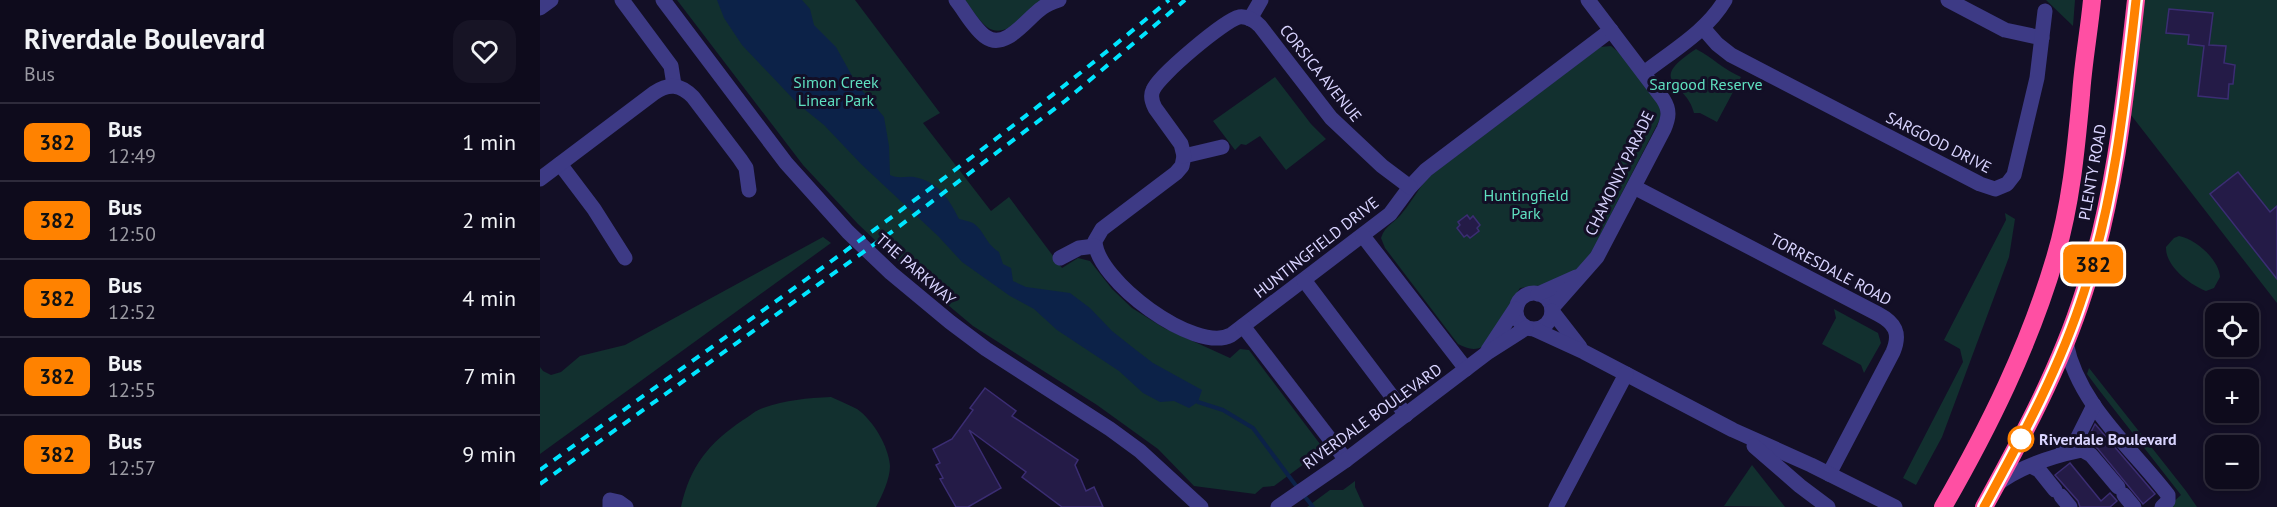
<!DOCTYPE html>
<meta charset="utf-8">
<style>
body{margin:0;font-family:"PT Sans",sans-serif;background:#171425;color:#f1f3f6;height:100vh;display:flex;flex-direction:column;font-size:22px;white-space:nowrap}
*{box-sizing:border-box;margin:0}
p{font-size:20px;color:#9b9ba3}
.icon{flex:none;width:33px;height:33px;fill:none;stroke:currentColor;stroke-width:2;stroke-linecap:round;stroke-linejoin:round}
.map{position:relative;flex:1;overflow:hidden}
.drawer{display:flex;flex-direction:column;background:#0e0b1c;width:540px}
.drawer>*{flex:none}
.badge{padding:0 12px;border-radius:9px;font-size:21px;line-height:39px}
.fabs{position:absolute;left:1665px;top:303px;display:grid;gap:12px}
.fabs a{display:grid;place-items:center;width:54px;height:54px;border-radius:12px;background:#0e0b1c;box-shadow:0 3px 9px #0003,0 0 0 2px #2e2b3b;font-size:30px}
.map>.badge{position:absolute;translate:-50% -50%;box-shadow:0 0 0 3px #fff}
.round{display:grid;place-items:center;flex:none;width:63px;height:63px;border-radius:18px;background:#171425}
.headline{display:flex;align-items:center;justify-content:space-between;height:102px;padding:0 24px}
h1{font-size:28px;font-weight:600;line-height:45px}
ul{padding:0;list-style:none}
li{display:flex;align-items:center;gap:18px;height:78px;padding:0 24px;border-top:2px solid #2e2b3b}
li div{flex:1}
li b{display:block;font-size:22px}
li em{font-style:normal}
li .badge{min-width:66px;font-weight:700;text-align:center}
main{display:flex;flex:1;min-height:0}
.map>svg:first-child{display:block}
.green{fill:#12302f}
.water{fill:#0c2248}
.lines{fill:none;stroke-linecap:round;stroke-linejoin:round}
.stream{stroke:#0c2248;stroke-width:4}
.building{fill:#241b47;stroke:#3b2d73;stroke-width:1.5}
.minor{stroke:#3d3a85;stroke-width:15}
.highway{stroke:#ff4fa3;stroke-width:18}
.rail{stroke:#00e5ff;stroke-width:4;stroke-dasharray:9 8;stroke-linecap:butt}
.line-casing{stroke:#fff;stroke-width:14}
.line{stroke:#ff8200;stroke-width:9}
.stop-dot{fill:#fff;stroke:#ff8200;stroke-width:3}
.labels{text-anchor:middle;stroke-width:6;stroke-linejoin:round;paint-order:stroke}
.street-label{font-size:16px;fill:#d9d4ff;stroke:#130f26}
.park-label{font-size:16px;fill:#5fe0c0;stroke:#130f26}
.stop-label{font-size:16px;font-weight:bold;fill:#d9d4ff;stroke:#130f26;text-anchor:start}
</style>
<main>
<section class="drawer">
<div class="headline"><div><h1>Riverdale Boulevard</h1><p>Bus</p></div><a class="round"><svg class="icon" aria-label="heart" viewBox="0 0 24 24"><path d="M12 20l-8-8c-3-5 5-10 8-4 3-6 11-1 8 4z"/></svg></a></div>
<ul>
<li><span class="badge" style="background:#ff8200;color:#111">382</span><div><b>Bus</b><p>12:49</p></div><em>1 min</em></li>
<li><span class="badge" style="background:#ff8200;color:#111">382</span><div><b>Bus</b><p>12:50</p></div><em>2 min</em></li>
<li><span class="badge" style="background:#ff8200;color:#111">382</span><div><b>Bus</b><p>12:52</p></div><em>4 min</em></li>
<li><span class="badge" style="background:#ff8200;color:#111">382</span><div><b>Bus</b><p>12:55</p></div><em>7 min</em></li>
<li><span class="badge" style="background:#ff8200;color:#111">382</span><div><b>Bus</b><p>12:57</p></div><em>9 min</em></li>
</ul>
</section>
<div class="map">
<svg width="1737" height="507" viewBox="0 0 1737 507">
<rect width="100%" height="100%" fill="#130f26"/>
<g class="green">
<path d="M137 0H315L400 113 383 123 451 211 469 197 522 268 538 258 550 261 572 289 592 308 624 328 690 358 700 349 709 350 780 444 779 453 734 486 723 487 715 494 654 486 618 449 557 405 433 326 371 274 318 224 263 165Z"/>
<path d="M425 0H504C490 11 466 41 447 27 438 20 432 9 425 0Z"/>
<path d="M1506 0H1535L1533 26Z"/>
<path d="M1601 0H1737V303L1591 115Z"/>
<path d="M1071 46 1081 54 1120 107 1121 117 1049 257 1038 269 1005 285 980 288 945 346C934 351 928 349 918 344L845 248 841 238C845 225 856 222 863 212 873 200 879 187 890 176L1060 47Z"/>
<path d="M1156 49C1172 57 1184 70 1201 77L1177 122 1160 113H1154C1147 81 1104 83 1156 49Z"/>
<path d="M735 77 771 124 786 139 746 170 720 136 706 145 701 144 695 150 673 121Z"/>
<path d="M1465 213 1475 219 1469 257 1402 437 1376 485 1363 478 1423 362 1420 349 1404 340 1466 220Z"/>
<path d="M1639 236C1656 239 1679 260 1680 277L1674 288 1666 291C1650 285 1625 266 1626 247L1634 238Z"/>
<path d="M283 237 291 243 0 454V367L3 371 11 375 21 372 40 356 85 345Z"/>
<path d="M1294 309 1338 333 1341 343 1324 373 1321 365 1282 344 1296 318Z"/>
<path d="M1549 368 1646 491 1657 507H1628L1641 495 1559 390 1547 374Z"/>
<path d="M291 397C300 401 309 405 317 409 333 420 349 447 350 466 350 479 342 496 336 507H141C150 466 169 443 203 420 210 416 216 410 223 408 246 400 267 398 291 397Z"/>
<path d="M1212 465 1245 507 1184 506Z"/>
<path d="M815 481V487L824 507H767L790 490H803Z"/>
</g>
<path class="water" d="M177 0H262L270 9 274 25 296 47 316 83 344 117 349 146 350 175C358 179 365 176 374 177 398 181 409 199 419 219 423 220 429 221 433 223 444 230 445 243 459 252L463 264 471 268 473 281 486 287 530 293 550 308 572 331 596 350 613 363 662 390 658 402 649 408 634 401 620 402 603 393 579 371 517 330 494 309 470 296 422 262 398 236 321 164 284 125 258 104 202 45 184 18Z"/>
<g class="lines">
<g class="stream">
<path d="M658 402 683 410 713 428 757 487"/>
<path d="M762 493 773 507"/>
</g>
</g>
<g class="building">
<path d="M1629 9 1673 13 1669 45 1686 46 1684 63 1695 65 1693 84H1689L1688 99 1658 96 1664 46 1648 44 1649 35 1626 33Z"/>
<path d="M1698 172 1730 212 1737 206V279L1670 194Z"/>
<path d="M927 215 930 219 933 216 940 225 937 228 939 231 930 238 927 235 924 237 917 228 920 225 918 222Z"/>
<path d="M445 388 476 411 472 416 538 460 535 465 546 491 554 487 563 507H522L482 477 486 472 429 430 461 488 428 507H416L400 479 403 478 396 465 400 463 393 449 412 439 433 410 430 408Z"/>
<path d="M1555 424 1615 494 1603 504 1558 449 1547 440Z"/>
<path d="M1530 463 1561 501 1570 493 1577 501 1570 507H1540L1538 501 1515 475Z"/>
</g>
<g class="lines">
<g class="minor">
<path d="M82 0 131 66 134 85"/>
<path d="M123 0 246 163 308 232 351 273 410 322 446 349 570 429 600 451 661 507"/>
<path d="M416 0C425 11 434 29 446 37 466 51 488 17 502 8 507 4 513 2 519 0"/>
<path d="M1408 0 1465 30 1502 38"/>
<path d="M0 8 11 0"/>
<path d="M710 19 721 0"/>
<path d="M1163 28 1177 44 1191 55 1440 184 1455 189 1467 184 1474 175 1497 78 1505 11"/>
<path d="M1104 73C1132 51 1167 31 1185 0"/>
<path d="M682 147 644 156 642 166 636 173 562 229 555 241C556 280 655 354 691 335L850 214 870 187 886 170 1071 30"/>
<path d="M644 156 641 144 615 108C612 102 610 96 613 90 618 76 685 20 699 17 707 16 714 20 720 26L791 118 842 166 870 187"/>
<path d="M20 164 54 209 85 258"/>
<path d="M0 179 114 93C129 83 140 84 153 97L200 159 206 168 209 190"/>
<path d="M1094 187 1338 314C1355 323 1361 333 1353 352L1289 474"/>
<path d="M823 236 926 369"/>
<path d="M520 258 539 248 555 246"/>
<path d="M764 280 866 415"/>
<circle cx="994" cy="311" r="18"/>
<path d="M998 294 1036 277"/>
<path d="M1012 308 1057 257 1124 129C1129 117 1130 110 1123 99L1048 0"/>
<path d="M1012 311 1040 347"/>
<path d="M703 326 806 460"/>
<path d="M996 330 1044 352 1193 430 1271 465 1355 507"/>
<path d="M1526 343C1538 404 1591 447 1628 495V501L1622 507"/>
<path d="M948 350 975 309"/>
<path d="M1214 446 1260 486 1288 507"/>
<path d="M1521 454 1537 439 1554 405"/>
<path d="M1491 466 1499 470 1515 490"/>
<path d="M1456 485C1479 467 1513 456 1542 450L1551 455 1578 487"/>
<path d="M1584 495 1594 507"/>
<path d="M1521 496 1530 507"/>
<path d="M70 507V500L79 502 86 507"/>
<path d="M738 507 806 460 947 353 986 328"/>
<path d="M1016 507 1086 374"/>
</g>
<g class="highway">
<path d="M1403 507C1449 427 1489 346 1515 258 1531 205 1536 149 1541 95 1543 63 1549 32 1552 0"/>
<path d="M1444 507C1482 438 1520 368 1544 292 1575 198 1585 98 1596 0"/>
</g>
<g class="rail">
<path d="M0 470C212 317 429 169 629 0"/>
<path d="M0 484 357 228 525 101 645 0"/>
</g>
</g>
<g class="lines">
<g class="line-casing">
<path id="line" d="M1444 507C1482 437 1520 368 1544 292 1575 198 1585 98 1596 0"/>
</g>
<use href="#line" class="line"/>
</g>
<circle class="stop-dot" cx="1481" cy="439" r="12"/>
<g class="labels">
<g class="street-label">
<text transform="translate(781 73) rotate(51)" y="6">CORSICA AVENUE</text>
<text transform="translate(1399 142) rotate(27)" y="6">SARGOOD DRIVE</text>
<text transform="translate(1552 172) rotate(-80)" y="6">PLENTY ROAD</text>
<text transform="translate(1079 173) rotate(-64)" y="6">CHAMONIX PARADE</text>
<text transform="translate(776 247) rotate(-38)" y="6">HUNTINGFIELD DRIVE</text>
<text transform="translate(376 269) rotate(41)" y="6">THE PARKWAY</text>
<text transform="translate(1291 269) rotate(28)" y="6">TORRESDALE ROAD</text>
<text transform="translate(832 416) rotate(-36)" y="6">RIVERDALE BOULEVARD</text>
</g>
<g class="park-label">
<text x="296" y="88">Simon Creek<tspan x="296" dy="18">Linear Park</tspan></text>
<text x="1166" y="90">Sargood Reserve</text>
<text x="986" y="201">Huntingfield<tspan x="986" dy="18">Park</tspan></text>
</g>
<g class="stop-label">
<text x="1499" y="445">Riverdale Boulevard</text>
</g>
</g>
</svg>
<div class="fabs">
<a><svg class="icon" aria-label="locate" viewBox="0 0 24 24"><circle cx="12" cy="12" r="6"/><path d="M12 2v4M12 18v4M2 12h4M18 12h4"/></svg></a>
<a>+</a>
<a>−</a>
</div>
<b class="badge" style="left:1553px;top:264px;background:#ff8200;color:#111">382</b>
</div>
</main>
